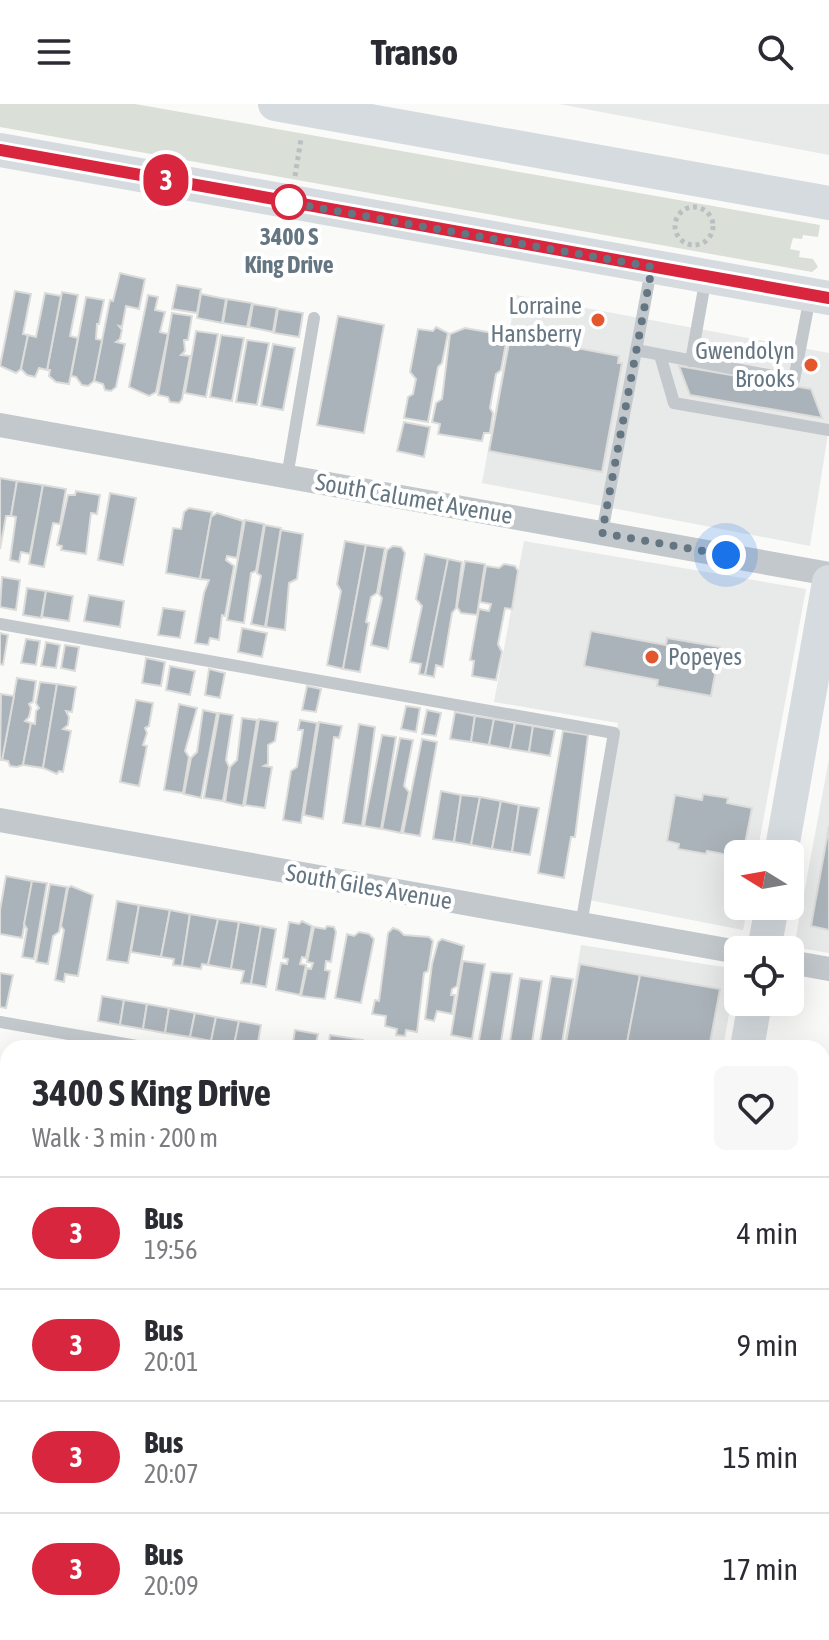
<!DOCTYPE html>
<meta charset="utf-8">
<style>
body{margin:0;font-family:"Asap Condensed",sans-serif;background:#f7f7f7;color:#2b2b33;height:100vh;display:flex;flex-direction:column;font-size:30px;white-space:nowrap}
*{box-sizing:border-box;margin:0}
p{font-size:26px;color:#7c7c81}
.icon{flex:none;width:44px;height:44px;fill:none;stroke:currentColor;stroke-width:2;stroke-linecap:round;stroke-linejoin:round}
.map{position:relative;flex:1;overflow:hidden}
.drawer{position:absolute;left:0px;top:936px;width:830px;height:600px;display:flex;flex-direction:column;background:#fff;border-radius:24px 24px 0 0;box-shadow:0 8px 32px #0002}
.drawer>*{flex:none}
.badge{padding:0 16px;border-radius:26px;font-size:28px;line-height:52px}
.needle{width:52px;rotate:281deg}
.buttons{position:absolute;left:724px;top:736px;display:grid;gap:16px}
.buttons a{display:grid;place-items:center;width:80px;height:80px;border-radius:12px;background:#fff;box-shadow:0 8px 32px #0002;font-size:40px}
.you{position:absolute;width:40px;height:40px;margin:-20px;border:6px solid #fff;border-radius:50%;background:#1a73e8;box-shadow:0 0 0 12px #1a73e833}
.map>.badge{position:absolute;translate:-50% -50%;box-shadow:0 0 0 4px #fff}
.round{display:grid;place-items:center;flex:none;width:84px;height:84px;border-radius:12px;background:#f7f7f7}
.overview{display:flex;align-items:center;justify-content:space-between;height:136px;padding:0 32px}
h1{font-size:38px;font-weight:700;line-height:60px}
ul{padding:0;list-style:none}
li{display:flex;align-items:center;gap:24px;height:112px;padding:0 32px;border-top:2px solid #e1e1e2}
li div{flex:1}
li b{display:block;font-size:30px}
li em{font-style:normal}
li .badge{min-width:88px;font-weight:700;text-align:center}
header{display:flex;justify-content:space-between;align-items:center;height:104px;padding:0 32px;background:#fff;font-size:36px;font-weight:700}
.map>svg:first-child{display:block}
.built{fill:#e8e9e9}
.green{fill:#dadfd7}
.building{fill:#aab3b9;stroke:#dcdcda;stroke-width:2}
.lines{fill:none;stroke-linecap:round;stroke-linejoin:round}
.path{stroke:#bbbfc2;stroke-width:5;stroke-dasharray:4 4;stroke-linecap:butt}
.lane{stroke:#c3c8cc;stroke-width:12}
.street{stroke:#c3c8cc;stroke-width:24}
.secondary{stroke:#d6dbdf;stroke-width:34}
.line-casing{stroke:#fff;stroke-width:18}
.line{stroke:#d7263d;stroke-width:12}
.walk{stroke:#657683;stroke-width:8;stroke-dasharray:0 14.4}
.stop-dot{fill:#fff;stroke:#d7263d;stroke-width:4}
.poi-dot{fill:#e4572e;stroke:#fff;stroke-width:3}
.labels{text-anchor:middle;stroke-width:8;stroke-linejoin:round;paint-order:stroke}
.stop-label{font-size:24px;font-weight:bold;fill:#657683;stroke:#fff}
.poi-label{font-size:24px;fill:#657683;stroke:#fff;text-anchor:end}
.street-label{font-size:24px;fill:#657683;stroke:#fff}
</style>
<header><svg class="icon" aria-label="menu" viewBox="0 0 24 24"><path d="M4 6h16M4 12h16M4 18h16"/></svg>Transo<svg class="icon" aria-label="search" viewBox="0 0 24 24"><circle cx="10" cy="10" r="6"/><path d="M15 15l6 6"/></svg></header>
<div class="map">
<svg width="829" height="1536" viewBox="0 0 829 1536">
<rect width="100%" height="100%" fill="#fafaf8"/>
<g class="built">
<path d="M559 0H829V51Z"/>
<path d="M516 191 829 249V324L810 442 482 379Z"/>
<path d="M524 437 806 485 757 750H738V802H748L743 826 589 796 618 619 494 598Z"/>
<path d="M829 655V849L794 843Z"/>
<path d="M581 841 737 865 723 944H563Z"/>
<path d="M822 1279 829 1281V1536H670L672 1528H822Z"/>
<path d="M464 1528H612L611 1536H462Z"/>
</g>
<path class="green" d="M0 0H135L820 121 818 133 803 131 802 135 793 134 790 145 800 147 799 153 813 155 818 163 812 168 0 23Z"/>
<g class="building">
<path d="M120 169 145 175 139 205 126 202 122 223 119 222 122 226 120 235 116 238 125 240 116 283 111 287 105 286 103 280 94 277 110 196 113 197Z"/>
<path d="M177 181 201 185 197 209 172 205Z"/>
<path d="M15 187 31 190 23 230 28 231 21 265 16 269 0 262Z"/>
<path d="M62 188 78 191 70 232 78 234 69 280 56 278 49 272 50 266H47Z"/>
<path d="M45 189 61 192 47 266 39 264 35 273 27 271 21 265 28 231 36 233Z"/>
<path d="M201 190 226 195 222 219 197 214Z"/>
<path d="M148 191 158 193 155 206 165 208 160 228 168 230 156 288 149 292 129 283Z"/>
<path d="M86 193 104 196 99 220H97L96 235 102 236 94 277 88 282 82 281 76 273 71 272Z"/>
<path d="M227 195 252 199 247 223 223 219Z"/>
<path d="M253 200 277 204 273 228 249 223Z"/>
<path d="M278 205 303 209 299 233 274 229Z"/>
<path d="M172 209 192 212 188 236H184L185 247 181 251 190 252 182 295 179 299 170 298 168 293 158 291Z"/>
<path d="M338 212 384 221 364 329 317 321Z"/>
<path d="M436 223 448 229 442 259 438 263 428 318 404 314 408 293 413 290 416 275 410 268 418 225 433 227Z"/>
<path d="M465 224 493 229 506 239 501 266 496 270 490 304 493 309 490 329H484L482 337 438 330 440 320 432 318 436 299 442 295 450 230Z"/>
<path d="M196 227 218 230 206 293 185 289Z"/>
<path d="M221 231 244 234 232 297 210 293Z"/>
<path d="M514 232 619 252 618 259H622L602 368 489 347 509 239H512Z"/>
<path d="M247 236 269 239 257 301 236 298Z"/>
<path d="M273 240 295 244 283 306 261 302Z"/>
<path d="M679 262 811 285 822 314 690 291Z"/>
<path d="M404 318 430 323 424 353 397 347Z"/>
<path d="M0 374 17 377 11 412H6L0 445Z"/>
<path d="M17 377 43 381 30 450 21 448 19 458 10 456 16 413 11 412Z"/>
<path d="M43 381 66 385 60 420 53 419 44 463 29 460Z"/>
<path d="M76 387 100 391 97 410 91 409 86 450 61 446 62 442 57 441 68 391H75Z"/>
<path d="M110 389 136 394 123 461 98 456Z"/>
<path d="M189 404 212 408 200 475 166 469 173 424 181 425 184 408Z"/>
<path d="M217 409 243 417 237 454 227 452 226 456 234 462 225 512 222 511 219 536 210 534 208 541 195 539 204 489 209 476 200 475 211 413Z"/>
<path d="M245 416 264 420 256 467 251 469 244 519 227 516Z"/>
<path d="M265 421 281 424 265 523 251 520 261 472 257 469Z"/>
<path d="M281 426 303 430 297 475 289 479 285 526 266 523Z"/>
<path d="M345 437 366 441 343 565 327 561 341 487 337 480Z"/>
<path d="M366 441 385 444 377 489 371 493 366 518 369 519 360 568 343 565Z"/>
<path d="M393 442 401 443 405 449 388 545 371 541 382 494 379 490 387 446Z"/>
<path d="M425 450 448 455 425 571 419 570 421 560 410 558 422 502 416 495Z"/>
<path d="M448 455 462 458 456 504 452 509 443 563 436 561 434 573 425 571Z"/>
<path d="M465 457 485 460 477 511 461 509 457 503Z"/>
<path d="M504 460 515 462 518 467 512 505 505 504 498 540 502 548 496 576 472 572 474 557 470 556 479 505 489 507 491 500 480 498 486 462 499 464Z"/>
<path d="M2 473 20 476 16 506 0 503Z"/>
<path d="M27 484 46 487 41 514 23 511Z"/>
<path d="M46 487 73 492 69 517 42 513Z"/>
<path d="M89 491 124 497 120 523 84 517Z"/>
<path d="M163 504 185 507 180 534 158 531Z"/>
<path d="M242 524 267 529 262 553 238 548Z"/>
<path d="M591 527 666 541 667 534 720 543 711 592 657 582 658 576 584 562Z"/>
<path d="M0 529 8 531 3 561 0 560Z"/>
<path d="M26 535 40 537 36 561 21 559Z"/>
<path d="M46 538 60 541 56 564 41 562Z"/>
<path d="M65 541 79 543 75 567 61 564Z"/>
<path d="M146 554 165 558 161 582 142 579Z"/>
<path d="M170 562 195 567 190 591 166 586Z"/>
<path d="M209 565 225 569 220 594 205 591Z"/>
<path d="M17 574 36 577 33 598 29 600 31 604 29 613 25 617 31 619 23 661 17 663 10 662 8 657 2 656Z"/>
<path d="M40 578 57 580 43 664 23 661 31 619 35 620 36 607 39 604 36 599Z"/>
<path d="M57 580 76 583 72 608 66 607 69 613 68 621 63 625 71 627 63 668 59 667 57 670 43 664Z"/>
<path d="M307 582 321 585 316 608 302 606Z"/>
<path d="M1 590 14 592 2 656H0Z"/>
<path d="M136 596 153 599 149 622 145 624 147 629 143 641 147 642 139 682 120 678Z"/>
<path d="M179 600 197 604 185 647 189 653 183 689 164 686Z"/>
<path d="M406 602 420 604 416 628 401 625Z"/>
<path d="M203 606 217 609 201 694 184 690 191 654 197 648Z"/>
<path d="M427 606 441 609 436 632 422 630Z"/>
<path d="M455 608 475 612 471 638 450 635Z"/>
<path d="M219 609 233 611 226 656 229 663 223 697 204 694Z"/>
<path d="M475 612 494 615 489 641 471 638Z"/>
<path d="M242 614 257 616 243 702 225 698 230 663 237 656Z"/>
<path d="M259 615 278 618 275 637 268 641V660L264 662 272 663 265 704 245 701Z"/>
<path d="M494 615 515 619 510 645 489 641Z"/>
<path d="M300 616 317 619 301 719 283 716 291 667 297 663 303 626H298Z"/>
<path d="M319 618 342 622 339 634 334 633 323 715 304 711Z"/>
<path d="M515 619 533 622 529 648 510 645Z"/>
<path d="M359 620 375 623 362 722 343 719Z"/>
<path d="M533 622 555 626 550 652 529 648Z"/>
<path d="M563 627 588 631 575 733H571L564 774 538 769Z"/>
<path d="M382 631 396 633 381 725 364 722Z"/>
<path d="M400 634 413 636 404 682 409 688 401 729 382 725Z"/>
<path d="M422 635 437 638 420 732 403 729Z"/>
<path d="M441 687 461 691 454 738 433 735Z"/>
<path d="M703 690 728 694 727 699 752 704 743 750H738V753L707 747 706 750 678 745 679 740 667 737 675 691 702 696Z"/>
<path d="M461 691 480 693 471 741 454 738Z"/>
<path d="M480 693 501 697 492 745 471 741Z"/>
<path d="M501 697 519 701 512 748 492 745Z"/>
<path d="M519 701 539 704 530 751 512 748Z"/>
<path d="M829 722V826L811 822Z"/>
<path d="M6 772 32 777 22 834 0 830V806Z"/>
<path d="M32 777 47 779 34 855 22 853 27 825 24 820Z"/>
<path d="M50 780 67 783 59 828 53 832 48 860 36 858Z"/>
<path d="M71 782 93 791 78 872 65 870 64 878 55 876 64 826 61 822 68 784Z"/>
<path d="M117 797 139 801 128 859 107 856Z"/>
<path d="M139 801 170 806 161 853 131 848Z"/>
<path d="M170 806 190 810 182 862 173 861 174 855 161 853Z"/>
<path d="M190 810 218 815 208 861 202 860 201 865 182 862Z"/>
<path d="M218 815 239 818 231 865 208 861Z"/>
<path d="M302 817 312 822 306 854 302 853 300 860 306 861 300 891 276 886 281 859 287 860 288 855 283 854 289 818 299 820Z"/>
<path d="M239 818 261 822 251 880 241 879 244 867 231 865Z"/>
<path d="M261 822 276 825 266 883 251 880Z"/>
<path d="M327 822 334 823 336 828 331 858 326 857 325 866 330 867 325 895 301 892 307 864 311 865 313 859 307 858 314 823 325 825Z"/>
<path d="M393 824 399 826 404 831 429 833 433 837 428 867 424 869 417 928 406 926 405 932 396 931 397 925 385 922 386 912 372 910 375 896 379 897 388 829Z"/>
<path d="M359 828 369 830 374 835 361 899 335 894 347 830 354 832Z"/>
<path d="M442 835 464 842 457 882 452 885 451 891H455L452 910 437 907 434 917 425 915 432 860 438 838Z"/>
<path d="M463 857 485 860 472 935 451 931Z"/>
<path d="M580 860 640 871 626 944H565Z"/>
<path d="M491 868 512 870 500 944 478 942Z"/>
<path d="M0 869 13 871 6 904 0 903Z"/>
<path d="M640 871 720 885 709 944H626Z"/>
<path d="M551 872 573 875 561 944H539Z"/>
<path d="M520 874 542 877 531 944H509Z"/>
<path d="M102 892 124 896 120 921 98 917Z"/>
<path d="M124 896 147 900 143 925 120 921Z"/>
<path d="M147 900 169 904 165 929 143 925Z"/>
<path d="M169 904 195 909 190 933 165 929Z"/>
<path d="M195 909 216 913 211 937 190 933Z"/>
<path d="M216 913 239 917 234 941 211 937Z"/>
<path d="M239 917 261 921 257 944 234 941Z"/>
<path d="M295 926 318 930 315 944H292Z"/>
<path d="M330 931 363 936 361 944H328Z"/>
<path d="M0 1175 8 1176V1210L0 1257Z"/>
<path d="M822 1189 829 1190V1223L822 1222Z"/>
<path d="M0 1327 8 1329V1352L0 1351Z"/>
<path d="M7 1409H8V1457L0 1455Z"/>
<path d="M555 1528H604L603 1536H554Z"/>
</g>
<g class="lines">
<g class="path">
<path d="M295 72 301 35"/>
<circle cx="694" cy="122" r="19"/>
<path d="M769 1536 770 1528"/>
</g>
<g class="lane">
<path d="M636 246 794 276 810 193"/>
<path d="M660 251 674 299 829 326"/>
<path d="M691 257 706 173"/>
<path d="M287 373 314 214"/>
<path d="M602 429 651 166"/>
<path d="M0 520 614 629 581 821"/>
<path d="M0 918 148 944"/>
<path d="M822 1308 829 1303"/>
<path d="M0 1315 8 1316"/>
<path d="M704 1536 705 1528"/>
</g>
<g class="street">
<path d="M0 321 829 470"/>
<path d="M0 716 738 848"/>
<path d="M790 858 829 865"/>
<path d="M0 1112 8 1114"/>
<path d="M822 1258 829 1259"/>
</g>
<g class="secondary">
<path d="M275 0 829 99"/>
<path d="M0 46 829 194"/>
<path d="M781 750 829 478"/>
<path d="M764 846 772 802"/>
<path d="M747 944 755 898"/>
<path d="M0 1509 8 1510"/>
<path d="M109 1528 154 1536"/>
<path d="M642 1536 644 1528"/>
</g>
</g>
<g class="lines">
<g class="line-casing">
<path id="line" d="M0 46 829 194"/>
</g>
<use href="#line" class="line"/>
<path class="walk" d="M289 98H285L652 163 602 429 726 451"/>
</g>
<circle class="stop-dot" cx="289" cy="98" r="16"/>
<g class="poi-dot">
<circle cx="598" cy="216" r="8"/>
<circle cx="811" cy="261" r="8"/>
<circle cx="652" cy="553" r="8"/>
</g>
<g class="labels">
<g class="stop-label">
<text x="289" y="141">3400 S<tspan x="289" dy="28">King Drive</tspan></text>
</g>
<g class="poi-label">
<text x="582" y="210">Lorraine<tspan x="582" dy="28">Hansberry</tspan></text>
<text x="795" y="255">Gwendolyn<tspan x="795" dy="28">Brooks</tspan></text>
<text x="668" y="561" text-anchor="start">Popeyes</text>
</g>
<g class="street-label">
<text transform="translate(414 395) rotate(10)" y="8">South Calumet Avenue</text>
<text transform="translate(369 783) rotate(10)" y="8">South Giles Avenue</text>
</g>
</g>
</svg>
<div class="buttons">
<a><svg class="needle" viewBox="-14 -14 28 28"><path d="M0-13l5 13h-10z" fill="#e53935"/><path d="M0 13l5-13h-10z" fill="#7c7c81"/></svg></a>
<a><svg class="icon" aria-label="locate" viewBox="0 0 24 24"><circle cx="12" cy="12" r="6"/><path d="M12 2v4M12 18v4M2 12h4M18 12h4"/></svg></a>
</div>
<div class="you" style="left:726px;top:451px"></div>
<b class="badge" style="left:166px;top:76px;background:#d7263d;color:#fff">3</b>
<section class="drawer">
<div class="overview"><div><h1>3400 S King Drive</h1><p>Walk · 3 min · 200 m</p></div><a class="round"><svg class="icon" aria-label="heart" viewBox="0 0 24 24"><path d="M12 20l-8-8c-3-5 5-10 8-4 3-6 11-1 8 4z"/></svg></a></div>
<ul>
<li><span class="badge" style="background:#d7263d;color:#fff">3</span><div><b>Bus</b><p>19:56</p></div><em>4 min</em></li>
<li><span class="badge" style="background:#d7263d;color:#fff">3</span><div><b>Bus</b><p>20:01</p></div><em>9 min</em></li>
<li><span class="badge" style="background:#d7263d;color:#fff">3</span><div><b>Bus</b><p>20:07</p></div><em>15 min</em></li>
<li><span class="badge" style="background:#d7263d;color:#fff">3</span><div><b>Bus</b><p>20:09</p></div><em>17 min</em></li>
</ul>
</section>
</div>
